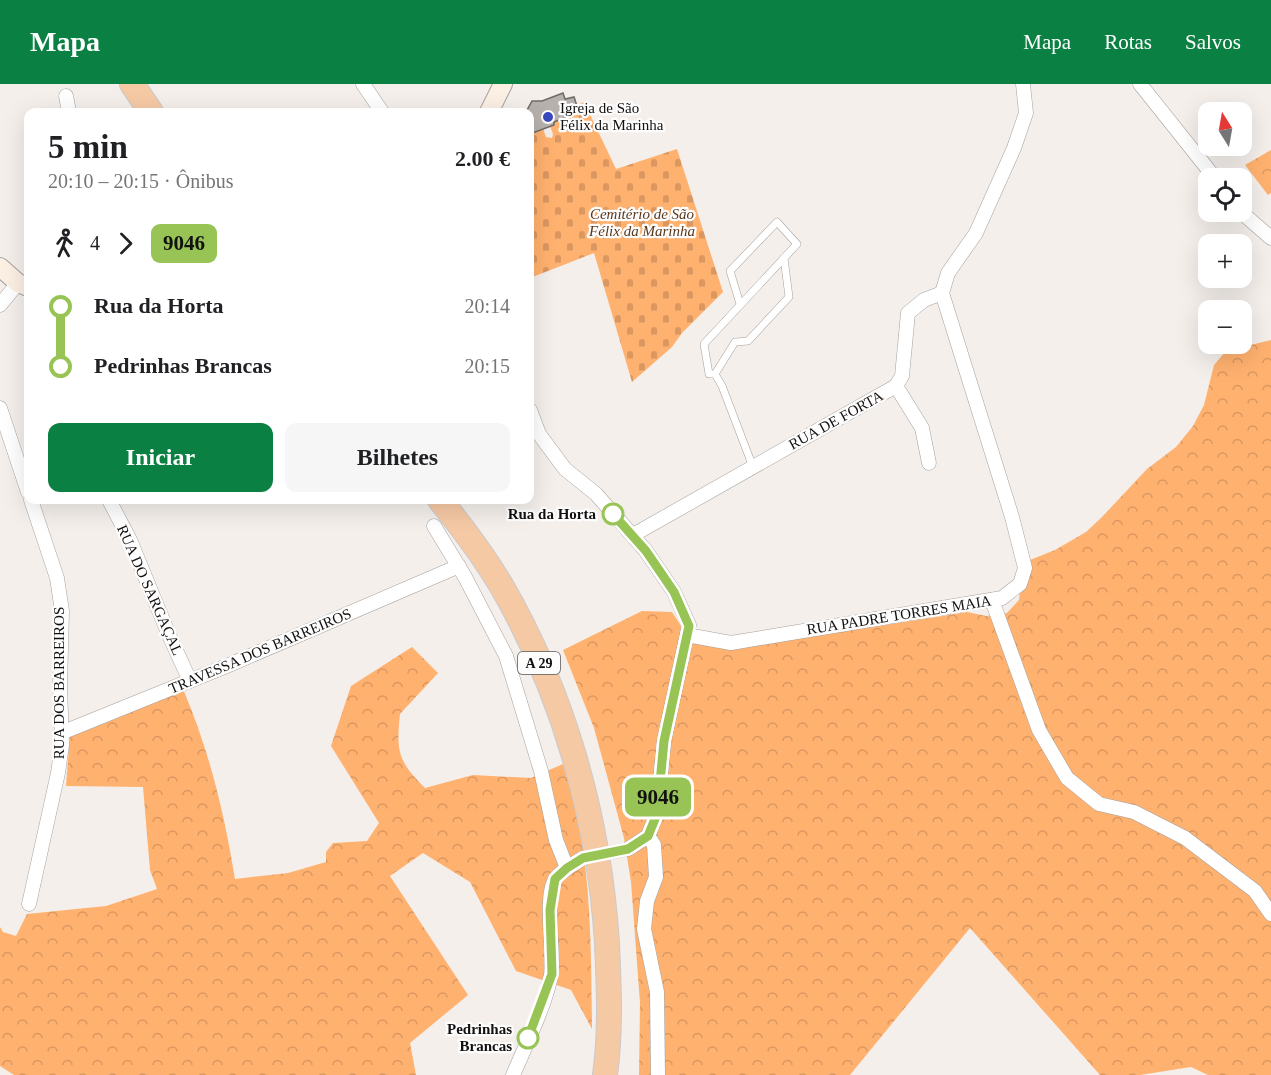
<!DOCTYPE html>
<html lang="pt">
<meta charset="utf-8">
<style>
body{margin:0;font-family:"Times New Roman",serif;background:#f6f6f6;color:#202124;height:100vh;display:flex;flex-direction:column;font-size:22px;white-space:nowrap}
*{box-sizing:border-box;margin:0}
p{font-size:20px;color:#757577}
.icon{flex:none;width:33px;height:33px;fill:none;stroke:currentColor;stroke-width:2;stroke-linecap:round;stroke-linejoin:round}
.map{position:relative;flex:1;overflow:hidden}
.drawer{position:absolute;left:24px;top:24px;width:510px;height:396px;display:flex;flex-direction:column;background:#fff;border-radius:12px;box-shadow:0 6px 24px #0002}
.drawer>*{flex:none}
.badge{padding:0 12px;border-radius:9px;font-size:21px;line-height:39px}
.needle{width:39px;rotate:349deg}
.controls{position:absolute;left:1198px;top:18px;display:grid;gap:12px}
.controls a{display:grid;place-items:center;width:54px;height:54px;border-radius:12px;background:#fff;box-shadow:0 6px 24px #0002;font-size:30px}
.map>.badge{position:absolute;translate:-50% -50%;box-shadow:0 0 0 3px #fff}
.legs{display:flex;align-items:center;gap:9px;height:66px;padding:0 24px;font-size:20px}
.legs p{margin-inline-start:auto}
.head{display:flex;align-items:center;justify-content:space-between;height:102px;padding:0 24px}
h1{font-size:33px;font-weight:800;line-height:45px}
.action{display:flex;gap:12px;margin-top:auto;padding:12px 24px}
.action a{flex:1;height:69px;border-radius:12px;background:#0b8043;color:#fff;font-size:24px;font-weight:800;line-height:69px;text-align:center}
.action a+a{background:#f6f6f6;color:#202124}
ul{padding:0 24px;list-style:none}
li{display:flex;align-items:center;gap:21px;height:60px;font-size:22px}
li i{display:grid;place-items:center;width:9px;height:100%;margin:0 8px;background:currentColor}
li i::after{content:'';width:15px;height:15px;margin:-8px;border:4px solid;border-radius:50%;background:#fff}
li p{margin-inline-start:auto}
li:first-child i{background:linear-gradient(#0000 50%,currentColor 0)}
li:last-child i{background:linear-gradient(currentColor 50%,#0000 0)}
header{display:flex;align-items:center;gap:36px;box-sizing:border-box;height:84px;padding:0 30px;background:#0b8043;color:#fff}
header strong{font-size:28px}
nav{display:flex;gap:33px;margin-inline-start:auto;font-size:21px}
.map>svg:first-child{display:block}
.forest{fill:url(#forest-crowns)}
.cemetery{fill:url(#cemetery-stones)}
.building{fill:#b6b1ad;stroke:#6f6b67;stroke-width:1.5}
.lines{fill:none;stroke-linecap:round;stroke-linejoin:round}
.minor-tunnel{stroke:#d2ceca;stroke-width:14;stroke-dasharray:14 7;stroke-linecap:butt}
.service-casing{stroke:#a6a19d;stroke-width:8}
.minor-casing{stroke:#a6a19d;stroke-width:15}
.secondary-casing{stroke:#a6a19d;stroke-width:20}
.motorway-casing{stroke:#cbcaca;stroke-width:26}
.service{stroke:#fff;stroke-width:7}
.minor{stroke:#fff;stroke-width:14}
.secondary{stroke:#fcefe4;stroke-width:18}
.motorway{stroke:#f6c9a5;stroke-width:24}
.line-1-casing{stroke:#fff;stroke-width:14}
.line-1{stroke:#98c455;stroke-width:9}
.poi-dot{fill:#384abd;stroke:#fefdfd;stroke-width:2}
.stop-1-dot{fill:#fff;stroke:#98c455;stroke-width:3}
.labels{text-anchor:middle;stroke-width:4.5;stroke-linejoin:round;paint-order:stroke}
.shield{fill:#fefdfd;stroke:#595756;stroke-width:1.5}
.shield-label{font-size:14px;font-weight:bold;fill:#12100f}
.poi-label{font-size:15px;fill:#12100f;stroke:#fefdfd;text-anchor:start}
.park-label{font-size:15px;font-style:italic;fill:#59381b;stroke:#fefdfd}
.street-label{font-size:15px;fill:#12100f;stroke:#fefdfd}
.stop-label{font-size:15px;font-weight:bold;fill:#12100f;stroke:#fefdfd;text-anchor:end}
</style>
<header>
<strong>Mapa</strong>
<nav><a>Mapa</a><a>Rotas</a><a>Salvos</a></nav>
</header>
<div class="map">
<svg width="1271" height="991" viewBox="0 0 1271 991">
<defs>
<pattern id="forest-crowns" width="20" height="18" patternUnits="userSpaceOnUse" patternTransform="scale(1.5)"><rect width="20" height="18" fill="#ffb16f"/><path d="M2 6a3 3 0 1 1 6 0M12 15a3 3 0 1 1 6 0" fill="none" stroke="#da975f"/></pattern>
<pattern id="cemetery-stones" width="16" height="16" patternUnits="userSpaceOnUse" patternTransform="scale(1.5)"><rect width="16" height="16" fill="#ffb16f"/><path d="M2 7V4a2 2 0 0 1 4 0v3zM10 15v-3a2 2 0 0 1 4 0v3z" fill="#da975f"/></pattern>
</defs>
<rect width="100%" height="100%" fill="#f4efeb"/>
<g class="forest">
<path d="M1271 66V109L1268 111 1245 81Z"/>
<path d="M1271 256V991H1208L1191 983 1140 991H1100L970 844 850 991H639L640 919 631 798 624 754 594 644 563 566 642 527 672 528 683 545 715 562 778 558 967 528 986 532 1007 529 1019 516 1021 495 1030 476 1055 466 1086 448 1102 433 1147 385 1176 363 1193 342 1204 321 1214 281 1226 267Z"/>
<path d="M412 563 438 589 400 630C396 668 398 677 425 704L473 691 531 694 563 680C592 765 591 856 592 945L571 906 516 887 470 798 423 769 390 792 468 911 410 959 416 991H14L0 982V843L3 848 16 852 27 830 106 822 157 805 150 786 143 703 66 702 70 650 183 605C210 669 224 728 235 795L288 789 326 778V768L333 759 367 757 379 739 331 662 351 602Z"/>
</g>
<path class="cemetery" d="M584 18 616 85 677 65 723 208 682 249 672 263 632 298 594 169 530 194V50L543 45 546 53 552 54 553 50 550 42 554 41V38L579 28 577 21Z"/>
<path class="building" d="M563 9 565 15 574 13 579 28 554 38V41L530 50V28H526L532 17H542Z"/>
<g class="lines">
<path class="minor-tunnel" d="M591 773 628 765"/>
<g class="service-casing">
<g id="service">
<path d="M740 220 730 187 777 138 797 160 784 174 789 213 748 257 735 258 715 290 722 302 753 383"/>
<path d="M715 290H709L704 260 784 174"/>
</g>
</g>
<g class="minor-casing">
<g id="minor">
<path d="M363 0 382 28"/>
<path d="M1140 0 1215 94"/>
<path d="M66 12 69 28"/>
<path d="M1241 128 1271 154"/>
<path d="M942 209 948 189 976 149 1014 64 1026 29 1023 0"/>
<path d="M0 221 18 199"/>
<path d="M896 302 922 344 929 379"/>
<path d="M0 324 28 408"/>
<path d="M530 326 539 350 565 385 596 410 646 467 674 508 689 541 664 657 657 730 648 752 628 765"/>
<path d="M109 416 130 456 169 551 190 597"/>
<path d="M434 442 465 493 506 572 541 687 556 756 567 784"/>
<path d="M633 451 896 302 902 292 908 229 924 216 942 209"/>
<path d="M992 516 1039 646 1067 694 1099 720 1134 728 1185 754 1255 807 1271 830"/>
<path d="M687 551 731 559 1002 514 1020 500 1025 484 1012 433 942 209"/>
<path d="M61 649 229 581 459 482"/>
<path d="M648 752 654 761 656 793 647 817 644 845 657 908 658 991"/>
<path d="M29 820 58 689 62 661 60 601 62 527 57 494 31 416"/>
<path d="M513 991C525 963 546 920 551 891 555 869 543 810 556 794 563 785 574 780 583 774"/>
</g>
</g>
<g class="secondary-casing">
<g id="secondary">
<path d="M489 28 503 0"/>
<path d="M0 183 18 199 28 203"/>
</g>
</g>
<g class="motorway-casing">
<g id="motorway">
<path d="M132 0 151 28"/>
<path d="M440 416C462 443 483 471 501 501 564 610 599 734 607 859 609 903 611 948 605 991"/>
</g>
</g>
<use href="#service" class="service"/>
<use href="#minor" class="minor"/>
<use href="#secondary" class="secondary"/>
<use href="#motorway" class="motorway"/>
</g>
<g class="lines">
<g class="line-1-casing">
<path id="line-1" d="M528 954 552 890 550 826 555 795 567 784 583 774 628 765 648 752 657 730 664 657 689 542 674 508 646 467 613 430"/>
</g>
<use href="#line-1" class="line-1"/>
</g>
<circle class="poi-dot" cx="548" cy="33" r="6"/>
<g class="stop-1-dot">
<circle cx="613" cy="430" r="10"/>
<circle cx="528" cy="954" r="10"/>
</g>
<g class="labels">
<rect class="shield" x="518" y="568" width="42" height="22" rx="4.5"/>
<g class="shield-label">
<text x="539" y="584">A 29</text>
</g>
<g class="poi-label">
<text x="560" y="29">Igreja de São<tspan x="560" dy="17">Félix da Marinha</tspan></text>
</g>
<g class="park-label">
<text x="642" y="135">Cemitério de São<tspan x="642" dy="17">Félix da Marinha</tspan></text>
</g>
<g class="street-label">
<text transform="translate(836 336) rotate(-29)" y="5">RUA DE FORTA</text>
<text transform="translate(150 506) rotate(66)" y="5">RUA DO SARGAÇAL</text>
<text transform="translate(899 531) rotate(-9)" y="5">RUA PADRE TORRES MAIA</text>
<text transform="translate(260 567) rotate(-23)" y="5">TRAVESSA DOS BARREIROS</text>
<text transform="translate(59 599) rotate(-90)" y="5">RUA DOS BARREIROS</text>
</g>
<g class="stop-label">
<text x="596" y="435">Rua da Horta</text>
<text x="512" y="950">Pedrinhas<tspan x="512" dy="17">Brancas</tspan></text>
</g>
</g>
</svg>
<div class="controls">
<a><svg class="needle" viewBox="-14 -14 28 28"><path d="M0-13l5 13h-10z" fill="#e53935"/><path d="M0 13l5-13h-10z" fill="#757577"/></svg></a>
<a><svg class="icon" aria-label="locate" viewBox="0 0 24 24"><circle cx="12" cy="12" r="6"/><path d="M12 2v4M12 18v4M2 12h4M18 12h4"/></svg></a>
<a>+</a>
<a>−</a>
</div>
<b class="badge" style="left:658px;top:713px;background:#98c455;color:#111">9046</b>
<section class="drawer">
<div class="head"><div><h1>5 min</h1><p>20:10 – 20:15 · Ônibus</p></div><b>2.00 €</b></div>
<div class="legs"><svg class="icon" aria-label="walk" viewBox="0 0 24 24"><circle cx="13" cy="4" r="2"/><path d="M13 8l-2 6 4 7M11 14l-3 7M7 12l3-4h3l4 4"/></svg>4<svg class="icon" aria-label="forward" viewBox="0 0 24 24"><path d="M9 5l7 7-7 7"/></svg><b class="badge" style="background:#98c455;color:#111">9046</b></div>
<ul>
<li><i style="color:#98c455"></i><b>Rua da Horta</b><p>20:14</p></li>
<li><i style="color:#98c455"></i><b>Pedrinhas Brancas</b><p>20:15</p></li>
</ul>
<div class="action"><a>Iniciar</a><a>Bilhetes</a></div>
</section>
</div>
